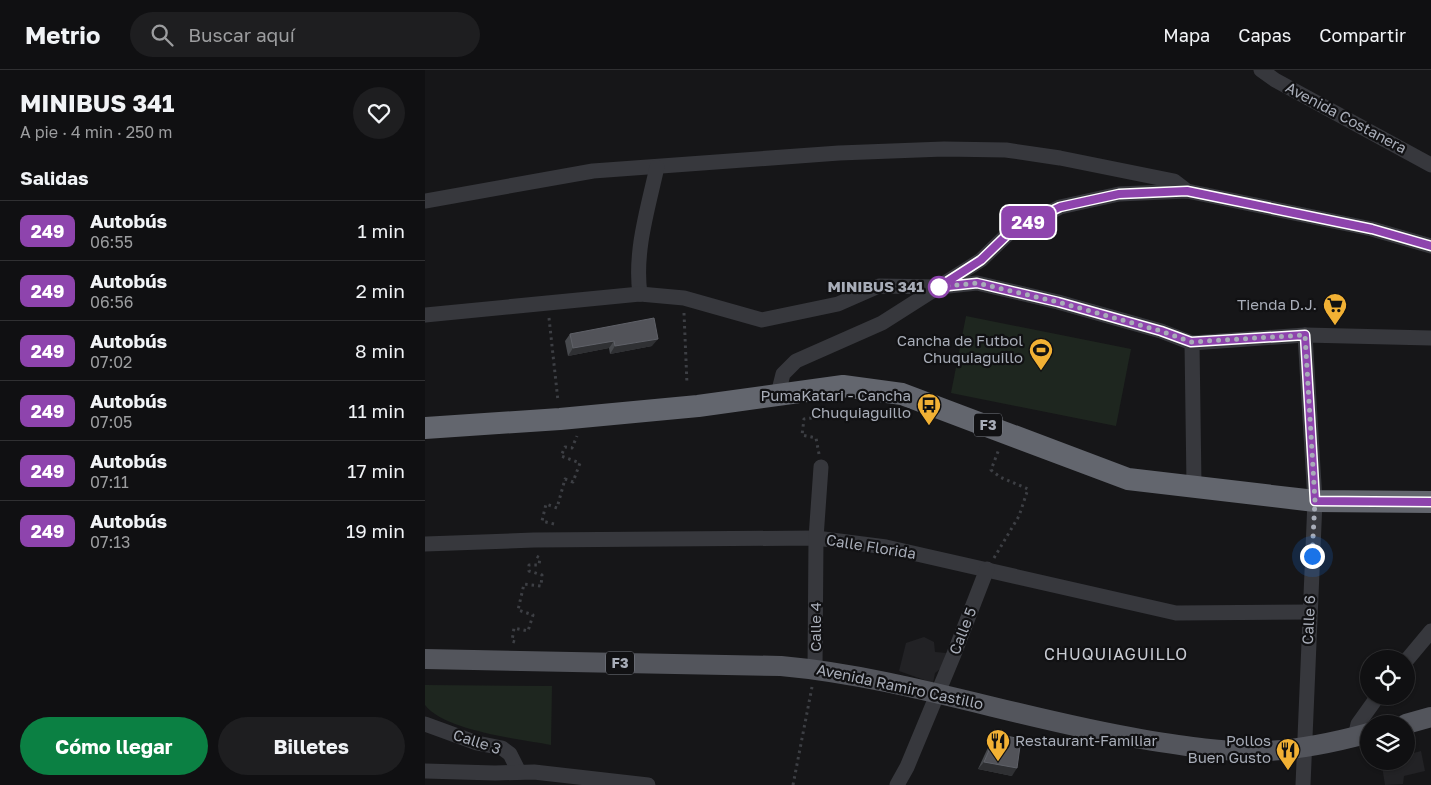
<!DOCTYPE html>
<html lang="es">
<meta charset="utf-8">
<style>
body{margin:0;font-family:"Golos Text",sans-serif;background:#1e1e20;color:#f1f3f6;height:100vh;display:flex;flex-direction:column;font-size:19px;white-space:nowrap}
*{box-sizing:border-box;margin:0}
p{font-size:16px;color:#9c9d9f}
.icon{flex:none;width:28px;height:28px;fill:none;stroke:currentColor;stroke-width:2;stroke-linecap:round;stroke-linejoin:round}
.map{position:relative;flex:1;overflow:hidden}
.side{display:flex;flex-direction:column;background:#101012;width:425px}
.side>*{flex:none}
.badge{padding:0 10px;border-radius:8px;font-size:18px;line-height:32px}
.fabs{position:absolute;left:935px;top:580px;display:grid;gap:10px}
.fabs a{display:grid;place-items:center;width:55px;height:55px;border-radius:50%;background:#101012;box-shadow:0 1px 4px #0004,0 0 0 1px #303032;font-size:25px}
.you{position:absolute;width:25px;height:25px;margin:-12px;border:4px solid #fff;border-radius:50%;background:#1a73e8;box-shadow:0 0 0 8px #1a73e833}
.map>.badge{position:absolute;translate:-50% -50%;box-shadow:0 0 0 2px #fff}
h2{padding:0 20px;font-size:19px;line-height:45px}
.round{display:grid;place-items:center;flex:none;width:52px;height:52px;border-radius:26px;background:#1e1e20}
.head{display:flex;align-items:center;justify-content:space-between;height:85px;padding:0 20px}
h1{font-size:24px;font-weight:700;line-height:38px}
.cta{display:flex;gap:10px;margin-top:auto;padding:10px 20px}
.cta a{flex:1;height:58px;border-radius:30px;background:#0b8043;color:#fff;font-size:20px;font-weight:700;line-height:58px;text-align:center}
.cta a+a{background:#1e1e20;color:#f1f3f6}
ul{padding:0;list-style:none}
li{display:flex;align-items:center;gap:15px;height:60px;padding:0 20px;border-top:1px solid #303032}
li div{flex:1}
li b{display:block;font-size:19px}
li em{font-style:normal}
li .badge{min-width:55px;font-weight:700;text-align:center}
header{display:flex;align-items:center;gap:30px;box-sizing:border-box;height:70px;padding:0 25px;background:#101012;border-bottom:1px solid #303032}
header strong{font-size:24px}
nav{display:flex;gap:28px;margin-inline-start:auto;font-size:18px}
.search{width:350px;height:45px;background:#1e1e20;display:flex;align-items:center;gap:12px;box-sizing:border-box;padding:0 18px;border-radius:28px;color:#9c9d9f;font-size:19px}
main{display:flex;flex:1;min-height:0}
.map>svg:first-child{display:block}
.built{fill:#222225}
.park{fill:#1e261f}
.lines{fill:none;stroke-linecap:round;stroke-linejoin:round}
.path{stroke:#3d3f44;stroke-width:3;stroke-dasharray:2.5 4;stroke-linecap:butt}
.minor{stroke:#37383d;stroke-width:15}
.major{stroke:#53555c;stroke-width:20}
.highway{stroke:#63666e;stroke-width:22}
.wall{fill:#47494d}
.shaded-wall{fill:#2f3033}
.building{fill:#525359;stroke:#5f6168}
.line-casing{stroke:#fff;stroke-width:11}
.line{stroke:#8e44ad;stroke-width:8}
.walk{stroke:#a8adb8;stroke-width:5;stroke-dasharray:0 9}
.stop-dot{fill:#fff;stroke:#8e44ad;stroke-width:2.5}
.labels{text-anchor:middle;stroke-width:4.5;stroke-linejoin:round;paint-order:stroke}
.shield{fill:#111113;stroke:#7b7e86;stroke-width:1}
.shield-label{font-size:14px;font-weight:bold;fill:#a8adb8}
.street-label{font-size:15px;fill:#a8adb8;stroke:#111113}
.stop-label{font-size:15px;font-weight:bold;fill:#a8adb8;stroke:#111113;text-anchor:end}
.poi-label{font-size:15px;fill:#a8adb8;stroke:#111113;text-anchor:end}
.neighbourhood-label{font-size:16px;letter-spacing:1px;fill:#c9ccd4;stroke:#111113}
</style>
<header>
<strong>Metrio</strong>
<div class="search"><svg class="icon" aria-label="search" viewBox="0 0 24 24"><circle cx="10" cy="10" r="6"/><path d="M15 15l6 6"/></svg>Buscar aquí</div>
<nav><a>Mapa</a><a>Capas</a><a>Compartir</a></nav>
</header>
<main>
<section class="side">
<div class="head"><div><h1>MINIBUS 341</h1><p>A pie · 4 min · 250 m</p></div><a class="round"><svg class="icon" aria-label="heart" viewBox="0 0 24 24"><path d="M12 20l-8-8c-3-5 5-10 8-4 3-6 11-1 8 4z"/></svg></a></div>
<h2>Salidas</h2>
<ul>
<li><span class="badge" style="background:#8e44ad;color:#fff">249</span><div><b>Autobús</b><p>06:55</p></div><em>1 min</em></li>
<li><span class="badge" style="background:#8e44ad;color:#fff">249</span><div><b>Autobús</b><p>06:56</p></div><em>2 min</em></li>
<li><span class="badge" style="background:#8e44ad;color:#fff">249</span><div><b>Autobús</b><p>07:02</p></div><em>8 min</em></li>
<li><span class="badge" style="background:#8e44ad;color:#fff">249</span><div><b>Autobús</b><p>07:05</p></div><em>11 min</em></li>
<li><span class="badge" style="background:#8e44ad;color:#fff">249</span><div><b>Autobús</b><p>07:11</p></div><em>17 min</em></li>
<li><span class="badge" style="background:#8e44ad;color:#fff">249</span><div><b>Autobús</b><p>07:13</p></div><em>19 min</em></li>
</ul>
<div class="cta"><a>Cómo llegar</a><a>Billetes</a></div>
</section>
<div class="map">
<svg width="1006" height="715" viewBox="0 0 1006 715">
<rect width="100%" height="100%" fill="#161618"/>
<g class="built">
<path d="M499 567 509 572 510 582 521 583 520 595 510 603 508 613 474 601 481 573Z"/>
<path d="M996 681 1000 701 979 706 978 714 960 715 957 696 959 691H981V685Z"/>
</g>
<g class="park">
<path d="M541 246 706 279 691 356 526 323Z"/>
<path d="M0 615 127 616 126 675C95 669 20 661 0 635Z"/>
</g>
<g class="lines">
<g class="path">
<path d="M259 243 262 314"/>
<path d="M124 248 133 331"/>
<path d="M394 384 391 368 377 365 379 349 394 347 395 338"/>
<path d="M129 454 117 451 121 434 132 438 140 409 148 412 155 393 136 386 140 377 147 378 152 366"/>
<path d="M569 488 594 446 603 419 575 407 566 400 574 379"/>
<path d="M90 572 87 571 89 558 103 561 108 545 93 540 99 514 116 516 117 505 104 501V495H114L115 488 111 486"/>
<path d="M368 715 387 617"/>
</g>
<g class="minor">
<path d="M836 0 850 10 1006 95"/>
<path d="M0 131 168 101 414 83 519 79 581 80 635 88 749 111 762 121"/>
<path d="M215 224C209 182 223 138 232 97"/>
<path d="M0 245 215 224 259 228 337 250 413 234 454 216 514 217 552 213 633 232 736 261 767 273 880 265 1006 268"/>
<path d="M767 273 769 415"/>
<path d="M353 324 358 304 371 291 457 253 556 190 583 164 635 137 694 124 762 121 947 159 1006 176"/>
<path d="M0 474 109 470 391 468 461 477 751 543 885 542"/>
<path d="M981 591 1006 561"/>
<path d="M390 599 391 468 396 397"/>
<path d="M0 654 52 673 77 678 85 684 94 702"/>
<path d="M930 667 933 654 953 626"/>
<path d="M0 701 70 703 109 702 223 715"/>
<path d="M472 715 482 697 529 584 562 499"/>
<path d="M878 715 890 431 880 265"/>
</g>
<g class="major">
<path d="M0 589 356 596C478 607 595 649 716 669 758 676 801 683 843 681 878 679 911 672 944 663"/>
<path d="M981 654 1006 647"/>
</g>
<path class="highway" d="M0 358 135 349 273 336 418 316 477 324 703 409 890 431 1006 432"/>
</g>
<g class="wall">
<path d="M145 264 227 276 185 284 184 278 143 286 140 271Z"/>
<path d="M571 664 587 706 553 699 566 671Z"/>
</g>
<g class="shaded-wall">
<path d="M233 269 227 276 185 284 190 276Z"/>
<path d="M189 271 184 278 143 286 148 278Z"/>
<path d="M559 692 592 698 587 706 553 699Z"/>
</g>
<g class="building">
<path d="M229 248 233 269 190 276 189 271 148 278 145 264Z"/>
<path d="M571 664 596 669 592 698 559 692Z"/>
</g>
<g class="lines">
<g class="line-casing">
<path id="line" d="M1006 176 947 159 762 121 694 124 635 137 603 152 583 164 556 190 514 217 552 213 633 232 736 261 766 272 880 265 890 431 1006 432"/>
</g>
<use href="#line" class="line"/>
<path class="walk" d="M514 217 552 213 633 232 736 261 766 272 880 265 890 431 887 486"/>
</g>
<defs>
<g id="supermarket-pin" transform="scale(1.25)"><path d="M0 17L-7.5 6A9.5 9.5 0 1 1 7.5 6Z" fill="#f2b134" stroke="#111113"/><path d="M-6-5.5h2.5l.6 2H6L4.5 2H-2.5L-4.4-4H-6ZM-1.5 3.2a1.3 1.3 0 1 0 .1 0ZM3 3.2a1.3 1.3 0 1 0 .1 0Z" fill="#111"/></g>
<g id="stadium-pin" transform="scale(1.25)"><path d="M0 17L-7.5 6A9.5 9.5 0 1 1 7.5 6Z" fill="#f2b134" stroke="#111113"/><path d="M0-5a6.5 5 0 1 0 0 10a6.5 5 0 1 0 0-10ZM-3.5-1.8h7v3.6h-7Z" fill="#111"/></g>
<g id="bus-pin" transform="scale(1.25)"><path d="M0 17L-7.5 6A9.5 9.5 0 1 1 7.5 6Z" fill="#f2b134" stroke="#111113"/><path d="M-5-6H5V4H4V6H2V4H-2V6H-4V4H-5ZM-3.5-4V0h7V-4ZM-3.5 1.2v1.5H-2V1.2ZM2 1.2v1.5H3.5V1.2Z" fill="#111"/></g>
<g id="restaurant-pin" transform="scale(1.25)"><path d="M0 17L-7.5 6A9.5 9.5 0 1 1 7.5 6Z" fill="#f2b134" stroke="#111113"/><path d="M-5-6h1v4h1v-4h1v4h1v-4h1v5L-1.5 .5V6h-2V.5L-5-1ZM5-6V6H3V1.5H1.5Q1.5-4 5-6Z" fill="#111"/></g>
</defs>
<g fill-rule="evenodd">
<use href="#supermarket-pin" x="910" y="235"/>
<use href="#stadium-pin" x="616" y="280"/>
<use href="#bus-pin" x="504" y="335"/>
<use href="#restaurant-pin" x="573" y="671"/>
<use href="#restaurant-pin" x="863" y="680"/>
</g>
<circle class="stop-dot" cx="514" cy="217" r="10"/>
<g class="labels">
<g class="shield">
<rect x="549" y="343.5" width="28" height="23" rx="4"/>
<rect x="181" y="581.5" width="28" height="23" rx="4"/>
</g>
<g class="shield-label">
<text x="563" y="360">F3</text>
<text x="195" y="598">F3</text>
</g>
<g class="street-label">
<text transform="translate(921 48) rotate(28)" y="5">Avenida Costanera</text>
<text transform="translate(446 477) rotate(9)" y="5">Calle Florida</text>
<text transform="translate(884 550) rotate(-87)" y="5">Calle 6</text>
<text transform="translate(391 557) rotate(-90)" y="5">Calle 4</text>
<text transform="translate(538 561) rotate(-69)" y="5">Calle 5</text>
<text transform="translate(475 617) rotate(12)" y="5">Avenida Ramiro Castillo</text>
<text transform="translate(52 672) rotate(18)" y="5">Calle 3</text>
</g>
<g class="stop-label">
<text x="499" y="222">MINIBUS 341</text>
</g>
<g class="poi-label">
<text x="892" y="240">Tienda D.J.</text>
<text x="598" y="276">Cancha de Futbol<tspan x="598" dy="17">Chuquiaguillo</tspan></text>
<text x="486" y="331">PumaKatari - Cancha<tspan x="486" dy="17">Chuquiaguillo</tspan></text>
<text x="590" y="676" text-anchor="start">Restaurant-Familiar</text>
<text x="846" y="676">Pollos<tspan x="846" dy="17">Buen Gusto</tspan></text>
</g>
<g class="neighbourhood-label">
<text x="691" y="590">CHUQUIAGUILLO</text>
</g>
</g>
</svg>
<div class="fabs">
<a><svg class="icon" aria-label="locate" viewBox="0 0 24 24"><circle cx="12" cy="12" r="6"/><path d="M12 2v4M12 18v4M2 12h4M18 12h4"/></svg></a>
<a><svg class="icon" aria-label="layers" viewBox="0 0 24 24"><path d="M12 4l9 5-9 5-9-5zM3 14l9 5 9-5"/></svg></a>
</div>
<div class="you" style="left:887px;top:486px"></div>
<b class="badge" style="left:603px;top:152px;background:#8e44ad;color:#fff">249</b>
</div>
</main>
